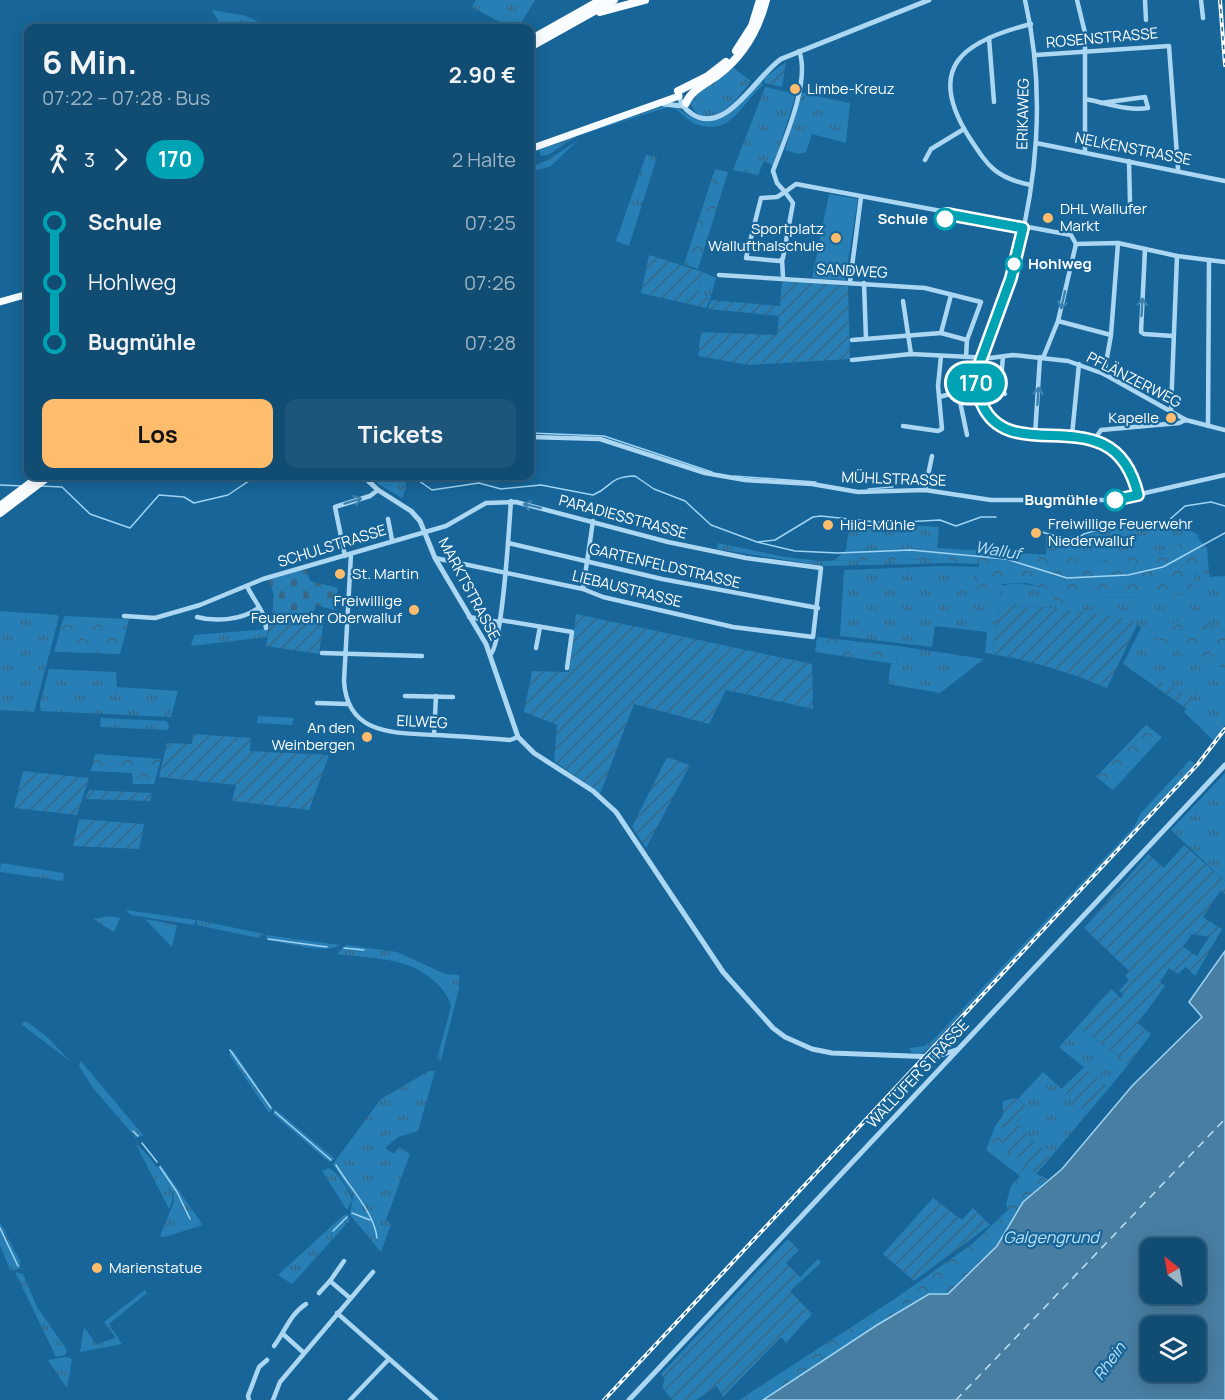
<!DOCTYPE html>
<html lang="de">
<meta charset="utf-8">
<style>
body{margin:0;font-family:Manrope,sans-serif;background:#1e567b;color:#f1f3f6;height:100vh;display:flex;flex-direction:column;font-size:22px;white-space:nowrap}
*{box-sizing:border-box;margin:0}
p{font-size:20px;color:#9cb4c4}
.icon{flex:none;width:33px;height:33px;fill:none;stroke:currentColor;stroke-width:2;stroke-linecap:round;stroke-linejoin:round}
.map{position:relative;flex:1;overflow:hidden}
.panel{position:absolute;left:24px;top:24px;width:510px;height:456px;display:flex;flex-direction:column;background:#114c73;border-radius:12px;box-shadow:0 3px 15px #0003,0 0 0 2px #306385}
.panel>*{flex:none}
.badge{padding:0 12px;border-radius:20px;font-size:21px;line-height:39px}
.needle{width:39px;rotate:329deg}
.fabs{position:absolute;left:1140px;top:1238px;display:grid;gap:12px}
.fabs a{display:grid;place-items:center;width:66px;height:66px;border-radius:12px;background:#114c73;box-shadow:0 3px 15px #0003,0 0 0 2px #306385;font-size:30px}
.map>.badge{position:absolute;translate:-50% -50%;box-shadow:0 0 0 3px #fff}
.legs{display:flex;align-items:center;gap:9px;height:66px;padding:0 18px;font-size:20px}
.legs p{margin-inline-start:auto}
.overview{display:flex;align-items:center;justify-content:space-between;height:102px;padding:0 18px}
h1{font-size:33px;font-weight:700;line-height:45px}
.primary-button{display:flex;gap:12px;margin-top:auto;padding:12px 18px}
.primary-button a{flex:1;height:69px;border-radius:12px;background:#ffbc6c;color:#111;font-size:24px;font-weight:700;line-height:69px;text-align:center}
.primary-button a+a{background:#1e567b;color:#f1f3f6}
ul{padding:0 18px;list-style:none}
li{display:flex;align-items:center;gap:21px;height:60px;font-size:22px}
li i{display:grid;place-items:center;width:9px;height:100%;margin:0 8px;background:currentColor}
li i::after{content:'';width:15px;height:15px;margin:-8px;border:4px solid;border-radius:50%;background:#114c73}
li p{margin-inline-start:auto}
li:first-child i{background:linear-gradient(#0000 50%,currentColor 0)}
li:last-child i{background:linear-gradient(currentColor 50%,#0000 0)}
.map>svg:first-child{display:block}
.grass{fill:url(#grass-tufts)}
.forest{fill:url(#forest-crowns)}
.cemetery{fill:url(#cemetery-stones)}
.garden{fill:url(#garden-furrows);fill-rule:evenodd}
.pitch{fill:#277fb5}
.water{fill:#487ea2;stroke:#9ed4f4;stroke-width:1.5;fill-rule:evenodd}
.lines{fill:none;stroke-linecap:round;stroke-linejoin:round}
.stream{stroke:#9ed4f4;stroke-width:1.5}
.ferry{stroke:#bce2f8;stroke-width:1.5;stroke-dasharray:8 6;stroke-linecap:butt}
.minor{stroke:#acd7f2;stroke-width:4.5}
.tertiary{stroke:#acd7f2;stroke-width:5}
.primary{stroke:#f6fbff;stroke-width:7}
.trunk{stroke:#fafdff;stroke-width:8}
.rail-casing{stroke:#fff;stroke-width:4}
.rail{stroke:#176599;stroke-width:1.5;stroke-dasharray:4.5;stroke-linecap:butt}
.oneway{stroke:#3c82af}
.line-1-casing{stroke:#fff;stroke-width:14}
.line-1{stroke:#00a3b4;stroke-width:9}
.poi-dot{fill:#ffbc6c;stroke:#176599;stroke-width:2}
.stop-1-dot{fill:#fff;stroke:#00a3b4;stroke-width:3}
.labels{text-anchor:middle;stroke-width:4.5;stroke-linejoin:round;paint-order:stroke}
.street-label{font-size:15px;fill:#fff;stroke:#176599}
.poi-label{font-size:15px;fill:#fff;stroke:#176599;text-anchor:start}
.stop-label{font-size:15px;font-weight:bold;fill:#fff;stroke:#176599;text-anchor:end}
.water-label{font-size:16px;font-style:italic;fill:#bce2f8;stroke:#176599}
</style>
<div class="map">
<svg width="1225" height="1400" viewBox="0 0 1225 1400">
<defs>
<pattern id="grass-tufts" width="24" height="20" patternUnits="userSpaceOnUse" patternTransform="scale(1.5)"><rect width="24" height="20" fill="#277fb5"/><path d="M3 7l-1-3M5 7V3M7 7l1-3M15 17l-1-3M17 17v-4M19 17l1-3" fill="none" stroke="#386886"/></pattern>
<pattern id="forest-crowns" width="20" height="18" patternUnits="userSpaceOnUse" patternTransform="scale(1.5)"><rect width="20" height="18" fill="#277fb5"/><path d="M2 6a3 3 0 1 1 6 0M12 15a3 3 0 1 1 6 0" fill="none" stroke="#386886"/></pattern>
<pattern id="cemetery-stones" width="16" height="16" patternUnits="userSpaceOnUse" patternTransform="scale(1.5)"><rect width="16" height="16" fill="#277fb5"/><path d="M2 7V4a2 2 0 0 1 4 0v3zM10 15v-3a2 2 0 0 1 4 0v3z" fill="#386886"/></pattern>
<pattern id="garden-furrows" width="10" height="10" patternUnits="userSpaceOnUse" patternTransform="scale(1.5)"><rect width="10" height="10" fill="#277fb5"/><path d="M-1 1l2-2M0 10L10 0M9 11l2-2" fill="none" stroke="#386886"/></pattern>
</defs>
<rect width="100%" height="100%" fill="#176599"/>
<g class="grass">
<path d="M476 0H535L518 28H511L472 7Z"/>
<path d="M212 10 246 16 263 24 222 28Z"/>
<path d="M732 67 751 81C739 97 706 139 690 103L692 96Z"/>
<path d="M760 79 763 85C741 103 732 137 696 124 685 120 680 108 668 107L577 136 548 155 541 156 538 149 667 105C679 106 682 113 692 117 724 133 743 100 760 79Z"/>
<path d="M765 87 796 94 770 177 772 165 764 161 758 175 733 170Z"/>
<path d="M802 93 850 103 846 143 812 134 806 152 799 154 785 150Z"/>
<path d="M578 140 551 166 530 172V167L548 160Z"/>
<path d="M646 155 657 157 629 246 616 241Z"/>
<path d="M703 272 716 278 710 299 698 292Z"/>
<path d="M370 476H405L406 488 402 498 380 485Z"/>
<path d="M1170 519 1200 536 1162 553 1086 563 1067 556H1046V535L1083 537 1107 528Z"/>
<path d="M850 521 939 527 937 548 846 550Z"/>
<path d="M718 543 784 557 820 561 952 559 951 563 824 566 717 549Z"/>
<path d="M944 566 979 567 976 596C1008 581 1017 581 1052 590L1056 608 1000 606 992 654 985 653 987 632 935 626 932 647 840 636 844 570Z"/>
<path d="M1209 573 1210 577 1225 576V632L1192 615 1218 666 1225 669V725L1214 741 1184 712 1192 699 1157 679 1153 685 1123 664 1141 628 1130 619 1077 613 1081 597 1156 598 1168 594 1192 575Z"/>
<path d="M0 611 57 615 59 617 34 712 0 710Z"/>
<path d="M268 629 267 637 191 646 194 635Z"/>
<path d="M898 646 984 659 940 693 888 684 891 663 896 664Z"/>
<path d="M49 669 116 672 117 687 178 691 171 717 41 711 40 704Z"/>
<path d="M258 716 294 718 292 725 257 723Z"/>
<path d="M101 718 166 721 169 725 168 730 100 727Z"/>
<path d="M1190 760 1196 765 931 1046 922 1054 912 1053 909 1048 924 1046 932 1041 1134 827 1141 813Z"/>
<path d="M1225 773V881L1171 830Z"/>
<path d="M1 863 64 873 63 881 0 872Z"/>
<path d="M126 910 196 920 194 925 131 915Z"/>
<path d="M109 916 120 918 114 932 93 919Z"/>
<path d="M145 919 177 925 172 947Z"/>
<path d="M197 920 264 934 258 938 197 925Z"/>
<path d="M265 935 340 945C327 954 285 943 268 940Z"/>
<path d="M346 945 397 952 445 974 459 975V988L441 1060 437 1059 451 1007C450 997 441 987 433 980 405 956 372 959 337 954Z"/>
<path d="M26 1021 47 1037 71 1062 21 1024Z"/>
<path d="M1078 1026 1129 1064 1109 1088 1059 1047Z"/>
<path d="M233 1050 273 1109 269 1113 229 1054Z"/>
<path d="M81 1061 143 1135 136 1138 93 1088 79 1066Z"/>
<path d="M429 1071H435L418 1131 398 1137 385 1148 394 1154 399 1147 410 1154 386 1220 391 1224 381 1252 350 1215 353 1196 333 1164 381 1099Z"/>
<path d="M1043 1072 1088 1113 1050 1158 1016 1122 1029 1109 1018 1099Z"/>
<path d="M275 1109 335 1159 329 1162 273 1114Z"/>
<path d="M136 1144C146 1150 169 1183 172 1195 173 1201 171 1205 169 1209Z"/>
<path d="M161 1165 203 1225 164 1237 160 1236 174 1202 173 1194 157 1167Z"/>
<path d="M329 1168C338 1173 350 1191 352 1201L347 1210 322 1171Z"/>
<path d="M348 1214 350 1220 292 1284 278 1275 344 1215Z"/>
<path d="M0 1222 20 1261V1269L10 1270 0 1245Z"/>
<path d="M15 1272 23 1274 37 1307 67 1350 65 1355 56 1357Z"/>
<path d="M145 1290 147 1293 109 1324 122 1344 80 1352 84 1327 96 1344 116 1338 104 1322Z"/>
<path d="M67 1357 72 1359 67 1388 48 1360Z"/>
</g>
<g class="forest">
<path d="M715 169 728 172 698 269 684 264Z"/>
<path d="M1197 537 1207 548 1209 573 1193 575V590L1156 598 1081 597 1077 613 1056 608 1052 590 1027 583 1002 584 1000 598 976 596 979 564 951 563V559L833 561 846 550 937 548 1067 556 1086 563 1162 553Z"/>
<path d="M1192 615 1225 632V669L1218 666 1212 669 1150 635Z"/>
<path d="M64 616 129 619 120 654 54 652Z"/>
<path d="M817 637 898 646 896 664 815 652Z"/>
<path d="M1146 725 1162 737 1113 790 1096 777Z"/>
<path d="M95 754 161 759 154 784H133L132 773 91 771Z"/>
<path d="M1004 1114 1003 1146 1036 1174 1048 1179 1023 1202 997 1246 948 1294H928L877 1325 763 1400H739L896 1298 972 1244 1008 1210 1006 1204 1011 1186 1020 1176 986 1150 995 1126Z"/>
</g>
<path class="cemetery" d="M306 569 310 581 338 588 334 610 316 605 313 616 272 611 274 595 269 580Z"/>
<g class="garden">
<path d="M786 62 782 87 764 83V78Z"/>
<path d="M649 255 703 272 698 292 710 299 706 308 641 293Z"/>
<path d="M782 280 848 286 850 359 749 365 698 356 701 332 777 335 779 316 708 309 711 300 780 306Z"/>
<path d="M1000 606 1056 608 1130 619 1137 625 1107 688C1069 672 1033 661 992 654Z"/>
<path d="M272 611 324 619 319 654 266 646Z"/>
<path d="M576 614 812 664 813 709 726 690 709 724 634 704 600 794 554 761 557 725 524 712 532 671 569 672Z"/>
<path d="M1157 679 1192 699 1187 709 1153 685Z"/>
<path d="M193 734 251 738 250 751 329 755 309 810 232 801 236 785 159 777 167 743 192 744Z"/>
<path d="M667 757 690 765 646 848 632 827Z"/>
<path d="M23 771 89 778 77 815 14 808Z"/>
<path d="M89 790 152 793 150 801 85 799Z"/>
<path d="M79 819 144 824 139 849 73 846Z"/>
<path d="M1184 845 1225 881V894L1220 891 1203 917 1222 929 1195 976 1186 967 1178 974 1169 968 1160 982 1165 986 1138 1023 1151 1034 1129 1064 1078 1026 1111 989 1121 998 1123 995 1119 991 1129 980 1125 976 1129 971 1084 928 1148 854 1164 868ZM1192 934 1209 937 1197 956 1183 947Z"/>
<path d="M1084 1067 1109 1088 1088 1113 1060 1090Z"/>
<path d="M1016 1098 1029 1109 1016 1122 1050 1158 1036 1174 1002 1146 1003 1101Z"/>
<path d="M933 1198 962 1220 973 1208 990 1225 914 1281 883 1254Z"/>
<path d="M788 1239 799 1250 786 1263 800 1277 818 1259 821 1263 790 1291 812 1314 786 1343 781 1337 723 1397 717 1386 696 1400H672L662 1387 665 1380 661 1374Z"/>
</g>
<path class="pitch" d="M829 194 858 199 845 280 812 278Z"/>
<path class="water" d="M1225 951V1400H763L877 1325 929 1294H948L997 1246 1023 1202 1062 1169 1132 1086 1202 1017 1189 1002ZM1150 1248H1196V1293H1150ZM1150 1326H1196V1371H1150Z"/>
<g class="lines">
<g class="stream">
<path d="M530 433 604 436 712 472"/>
<path d="M412 476 432 490 479 483 501 489 541 485 593 495C613 487 607 477 635 476L654 489 685 501 711 525 757 542 795 551 838 553 911 550 1006 559 1067 578 1128 575 1163 567 1225 533"/>
<path d="M734 476 816 482"/>
<path d="M0 485 23 486"/>
<path d="M40 486 62 487 90 514 130 528 159 495 184 497 194 503 228 495 256 476"/>
<path d="M868 489 893 487"/>
<path d="M1042 532 1073 541 1084 534 1114 525 1168 521 1185 506 1211 502 1225 506"/>
<path d="M758 542 775 540 813 517 821 516 886 523 940 520 956 526 981 517H996"/>
<path d="M268 939 327 947"/>
<path d="M344 948 364 950"/>
<path d="M230 1050 271 1108"/>
<path d="M275 1112 331 1160"/>
<path d="M133 1131 138 1136"/>
<path d="M142 1143 157 1162"/>
<path d="M336 1165C349 1187 374 1212 377 1238"/>
<path d="M160 1167 177 1192 190 1219"/>
<path d="M352 1213 370 1220"/>
<path d="M0 1228 18 1266"/>
<path d="M333 1231 347 1217"/>
</g>
<path class="ferry" d="M956 1400 1225 1119"/>
<g class="minor">
<path d="M1025 0C1046 91 1038 187 1011 277 1002 308 988 337 978 368 976 381 976 391 982 404 1011 471 1114 392 1138 495"/>
<path d="M1077 0 1085 33V152"/>
<path d="M1145 0 1146 20"/>
<path d="M1201 0 1203 18"/>
<path d="M989 38 994 102"/>
<path d="M799 51C811 81 784 141 773 171L777 183 785 192 796 184 1071 235 1076 244 1118 243 1177 256 1225 262"/>
<path d="M1036 55 1169 46 1178 169"/>
<path d="M1085 99C1107 103 1126 111 1148 108L1145 97 1101 103"/>
<path d="M1036 143 1225 181"/>
<path d="M925 160 931 149 964 129"/>
<path d="M1129 161 1130 203"/>
<path d="M1031 185C995 178 988 166 969 137 925 67 963 41 1031 24"/>
<path d="M785 192 793 203 783 258 780 261 746 258 761 198 777 197Z"/>
<path d="M1145 249 1141 332 1144 334 1173 336"/>
<path d="M782 259 783 277"/>
<path d="M719 275 925 288 981 302 967 340 966 357"/>
<path d="M850 282 861 197"/>
<path d="M864 283 866 339"/>
<path d="M903 301 911 354"/>
<path d="M1058 321 1111 335"/>
<path d="M941 333 967 340"/>
<path d="M852 340 941 333 951 295"/>
<path d="M1003 357 1000 389 1005 394"/>
<path d="M1043 358 1058 321 1076 244"/>
<path d="M852 360 911 354 990 358 1013 355 1068 361 1104 374 1186 420 1225 430"/>
<path d="M1104 374 1111 335 1118 243"/>
<path d="M939 397 958 392 967 435"/>
<path d="M1171 410 1177 256"/>
<path d="M903 426 938 431 942 429 938 386 941 356"/>
<path d="M1208 426 1209 260"/>
<path d="M1035 435 1040 357"/>
<path d="M1072 435 1079 364"/>
<path d="M530 437 600 439 705 473 745 480 812 484 858 492 925 490 991 500H1114L1225 475"/>
<path d="M1094 440 1101 430 1179 423 1186 420"/>
<path d="M925 490 932 456"/>
<path d="M388 519 392 540"/>
<path d="M508 543 662 579 818 608"/>
<path d="M351 554 344 681C347 735 394 733 435 735 460 736 485 738 510 740L518 737"/>
<path d="M345 556 335 507 370 496 378 490"/>
<path d="M247 586C253 600 266 612 266 628"/>
<path d="M583 589 593 521"/>
<path d="M124 616 155 618 200 605 263 579 446 526 486 503 516 502 668 542 746 558 821 568 813 637 733 627 603 597 583 589 435 558"/>
<path d="M197 617C215 622 243 620 258 608"/>
<path d="M469 617 499 622"/>
<path d="M500 620 572 632 567 668"/>
<path d="M536 648 540 627"/>
<path d="M322 653 422 656"/>
<path d="M490 655C503 644 509 525 511 501"/>
<path d="M405 696 453 697"/>
<path d="M317 703 348 704"/>
<path d="M434 735 436 696"/>
<path d="M344 1261 330 1281 350 1298"/>
<path d="M319 1293 330 1281"/>
<path d="M337 1313 436 1400"/>
<path d="M283 1334 304 1353"/>
<path d="M274 1346C285 1332 290 1314 306 1304"/>
<path d="M249 1400 248 1396 259 1367 267 1360"/>
<path d="M273 1400 280 1382 373 1272"/>
<path d="M350 1400 388 1360"/>
</g>
<g class="tertiary">
<path d="M679 96C681 105 685 109 692 114 726 136 755 77 781 59L929 0"/>
<path d="M664 104 682 106"/>
<path d="M363 476 378 490 411 511 420 521 435 558 486 644 518 737 534 753 593 791 616 812 723 972 773 1028 785 1037 812 1049 832 1053 935 1057 956 1050"/>
<path d="M629 1400 1225 765"/>
</g>
<g class="primary">
<path d="M530 149 679 96 678 91"/>
<path d="M0 302 28 294"/>
</g>
<g class="trunk">
<path d="M600 12 645 0"/>
<path d="M530 40 601 0"/>
<path d="M530 47 614 0"/>
<path d="M736 51 752 26 760 0"/>
<path d="M678 91 708 76 726 62"/>
<path d="M686 103C691 90 707 83 718 75 743 56 758 31 766 0"/>
<path d="M0 506 40 476"/>
<path d="M0 513 49 476"/>
</g>
<g class="rail-casing">
<g id="rail">
<path d="M1220 0 1225 65"/>
<path d="M604 1400 1198 764 1225 729"/>
</g>
</g>
<use href="#rail" class="rail"/>
</g>
<defs><path id="oneway-shaft" d="M-6 0H5M1.5-3L5.5 0L1.5 3" fill="none" stroke-width="1.6" stroke-linecap="round" stroke-linejoin="round" transform="scale(1.5)"/></defs>
<g class="oneway">
<use href="#oneway-shaft" transform="translate(1063 300) rotate(103)"/>
<use href="#oneway-shaft" transform="translate(1142 307) rotate(-87)"/>
<use href="#oneway-shaft" transform="translate(1038 396) rotate(-86)"/>
<use href="#oneway-shaft" transform="translate(353 501) rotate(-17)"/>
<use href="#oneway-shaft" transform="translate(532 506) rotate(-166)"/>
</g>
<g class="lines">
<g class="line-1-casing">
<path id="line-1" d="M945 219 947 214 1023 228 1011 278 978 368C976 381 976 391 982 404 1011 471 1114 392 1138 495L1115 500"/>
</g>
<use href="#line-1" class="line-1"/>
</g>
<g class="poi-dot">
<circle cx="795" cy="89" r="6"/>
<circle cx="1048" cy="218" r="6"/>
<circle cx="836" cy="238" r="6"/>
<circle cx="1171" cy="418" r="6"/>
<circle cx="828" cy="525" r="6"/>
<circle cx="1036" cy="533" r="6"/>
<circle cx="340" cy="574" r="6"/>
<circle cx="414" cy="610" r="6"/>
<circle cx="367" cy="737" r="6"/>
<circle cx="97" cy="1268" r="6"/>
</g>
<g class="stop-1-dot">
<circle cx="945" cy="219" r="10"/>
<circle cx="1014" cy="264" r="8"/>
<circle cx="1115" cy="500" r="10"/>
</g>
<g class="labels">
<g class="street-label">
<text transform="translate(1102 38) rotate(-5)" y="5">ROSENSTRASSE</text>
<text transform="translate(1023 114) rotate(-89)" y="5">ERIKAWEG</text>
<text transform="translate(1133 149) rotate(11)" y="5">NELKENSTRASSE</text>
<text transform="translate(852 271) rotate(3)" y="5">SANDWEG</text>
<text transform="translate(1134 380) rotate(27)" y="5">PFLÄNZERWEG</text>
<text transform="translate(894 479) rotate(2)" y="5">MÜHLSTRASSE</text>
<text transform="translate(623 517) rotate(15)" y="5">PARADIESSTRASSE</text>
<text transform="translate(332 546) rotate(-17)" y="5">SCHULSTRASSE</text>
<text transform="translate(665 566) rotate(13)" y="5">GARTENFELDSTRASSE</text>
<text transform="translate(469 589) rotate(62)" y="5">MARKTSTRASSE</text>
<text transform="translate(627 589) rotate(14)" y="5">LIEBAUSTRASSE</text>
<text transform="translate(422 722) rotate(3)" y="5">EILWEG</text>
<text transform="translate(918 1074) rotate(-47)" y="5">WALLUFER STRASSE</text>
</g>
<g class="poi-label">
<text x="807" y="94">Limbe-Kreuz</text>
<text x="1060" y="214">DHL Wallufer<tspan x="1060" dy="17">Markt</tspan></text>
<text x="824" y="234" text-anchor="end">Sportplatz<tspan x="824" dy="17">Wallufthalschule</tspan></text>
<text x="1159" y="423" text-anchor="end">Kapelle</text>
<text x="1048" y="529">Freiwillige Feuerwehr<tspan x="1048" dy="17">Niederwalluf</tspan></text>
<text x="840" y="530">Hild-Mühle</text>
<text x="352" y="579">St. Martin</text>
<text x="402" y="606" text-anchor="end">Freiwillige<tspan x="402" dy="17">Feuerwehr Oberwalluf</tspan></text>
<text x="355" y="733" text-anchor="end">An den<tspan x="355" dy="17">Weinbergen</tspan></text>
<text x="109" y="1273">Marienstatue</text>
</g>
<g class="stop-label">
<text x="928" y="224">Schule</text>
<text x="1028" y="269" text-anchor="start">Hohlweg</text>
<text x="1098" y="505">Bugmühle</text>
</g>
<g class="water-label">
<text transform="translate(998 550) rotate(9)" y="6">Walluf</text>
<text x="1051" y="1243">Galgengrund</text>
<text transform="translate(1109 1361) rotate(-54)" y="6">Rhein</text>
</g>
</g>
</svg>
<div class="fabs">
<a><svg class="needle" viewBox="-14 -14 28 28"><path d="M0-13l5 13h-10z" fill="#e53935"/><path d="M0 13l5-13h-10z" fill="#9cb4c4"/></svg></a>
<a><svg class="icon" aria-label="layers" viewBox="0 0 24 24"><path d="M12 4l9 5-9 5-9-5zM3 14l9 5 9-5"/></svg></a>
</div>
<b class="badge" style="left:976px;top:383px;background:#00a3b4;color:#fff">170</b>
<section class="panel">
<div class="overview"><div><h1>6 Min.</h1><p>07:22 – 07:28 · Bus</p></div><b>2.90 €</b></div>
<div class="legs"><svg class="icon" aria-label="walk" viewBox="0 0 24 24"><circle cx="13" cy="4" r="2"/><path d="M13 8l-2 6 4 7M11 14l-3 7M7 12l3-4h3l4 4"/></svg>3<svg class="icon" aria-label="forward" viewBox="0 0 24 24"><path d="M9 5l7 7-7 7"/></svg><b class="badge" style="background:#00a3b4;color:#fff">170</b><p>2 Halte</p></div>
<ul>
<li><i style="color:#00a3b4"></i><b>Schule</b><p>07:25</p></li>
<li><i style="color:#00a3b4"></i><span>Hohlweg</span><p>07:26</p></li>
<li><i style="color:#00a3b4"></i><b>Bugmühle</b><p>07:28</p></li>
</ul>
<div class="primary-button"><a>Los</a><a>Tickets</a></div>
</section>
</div>
